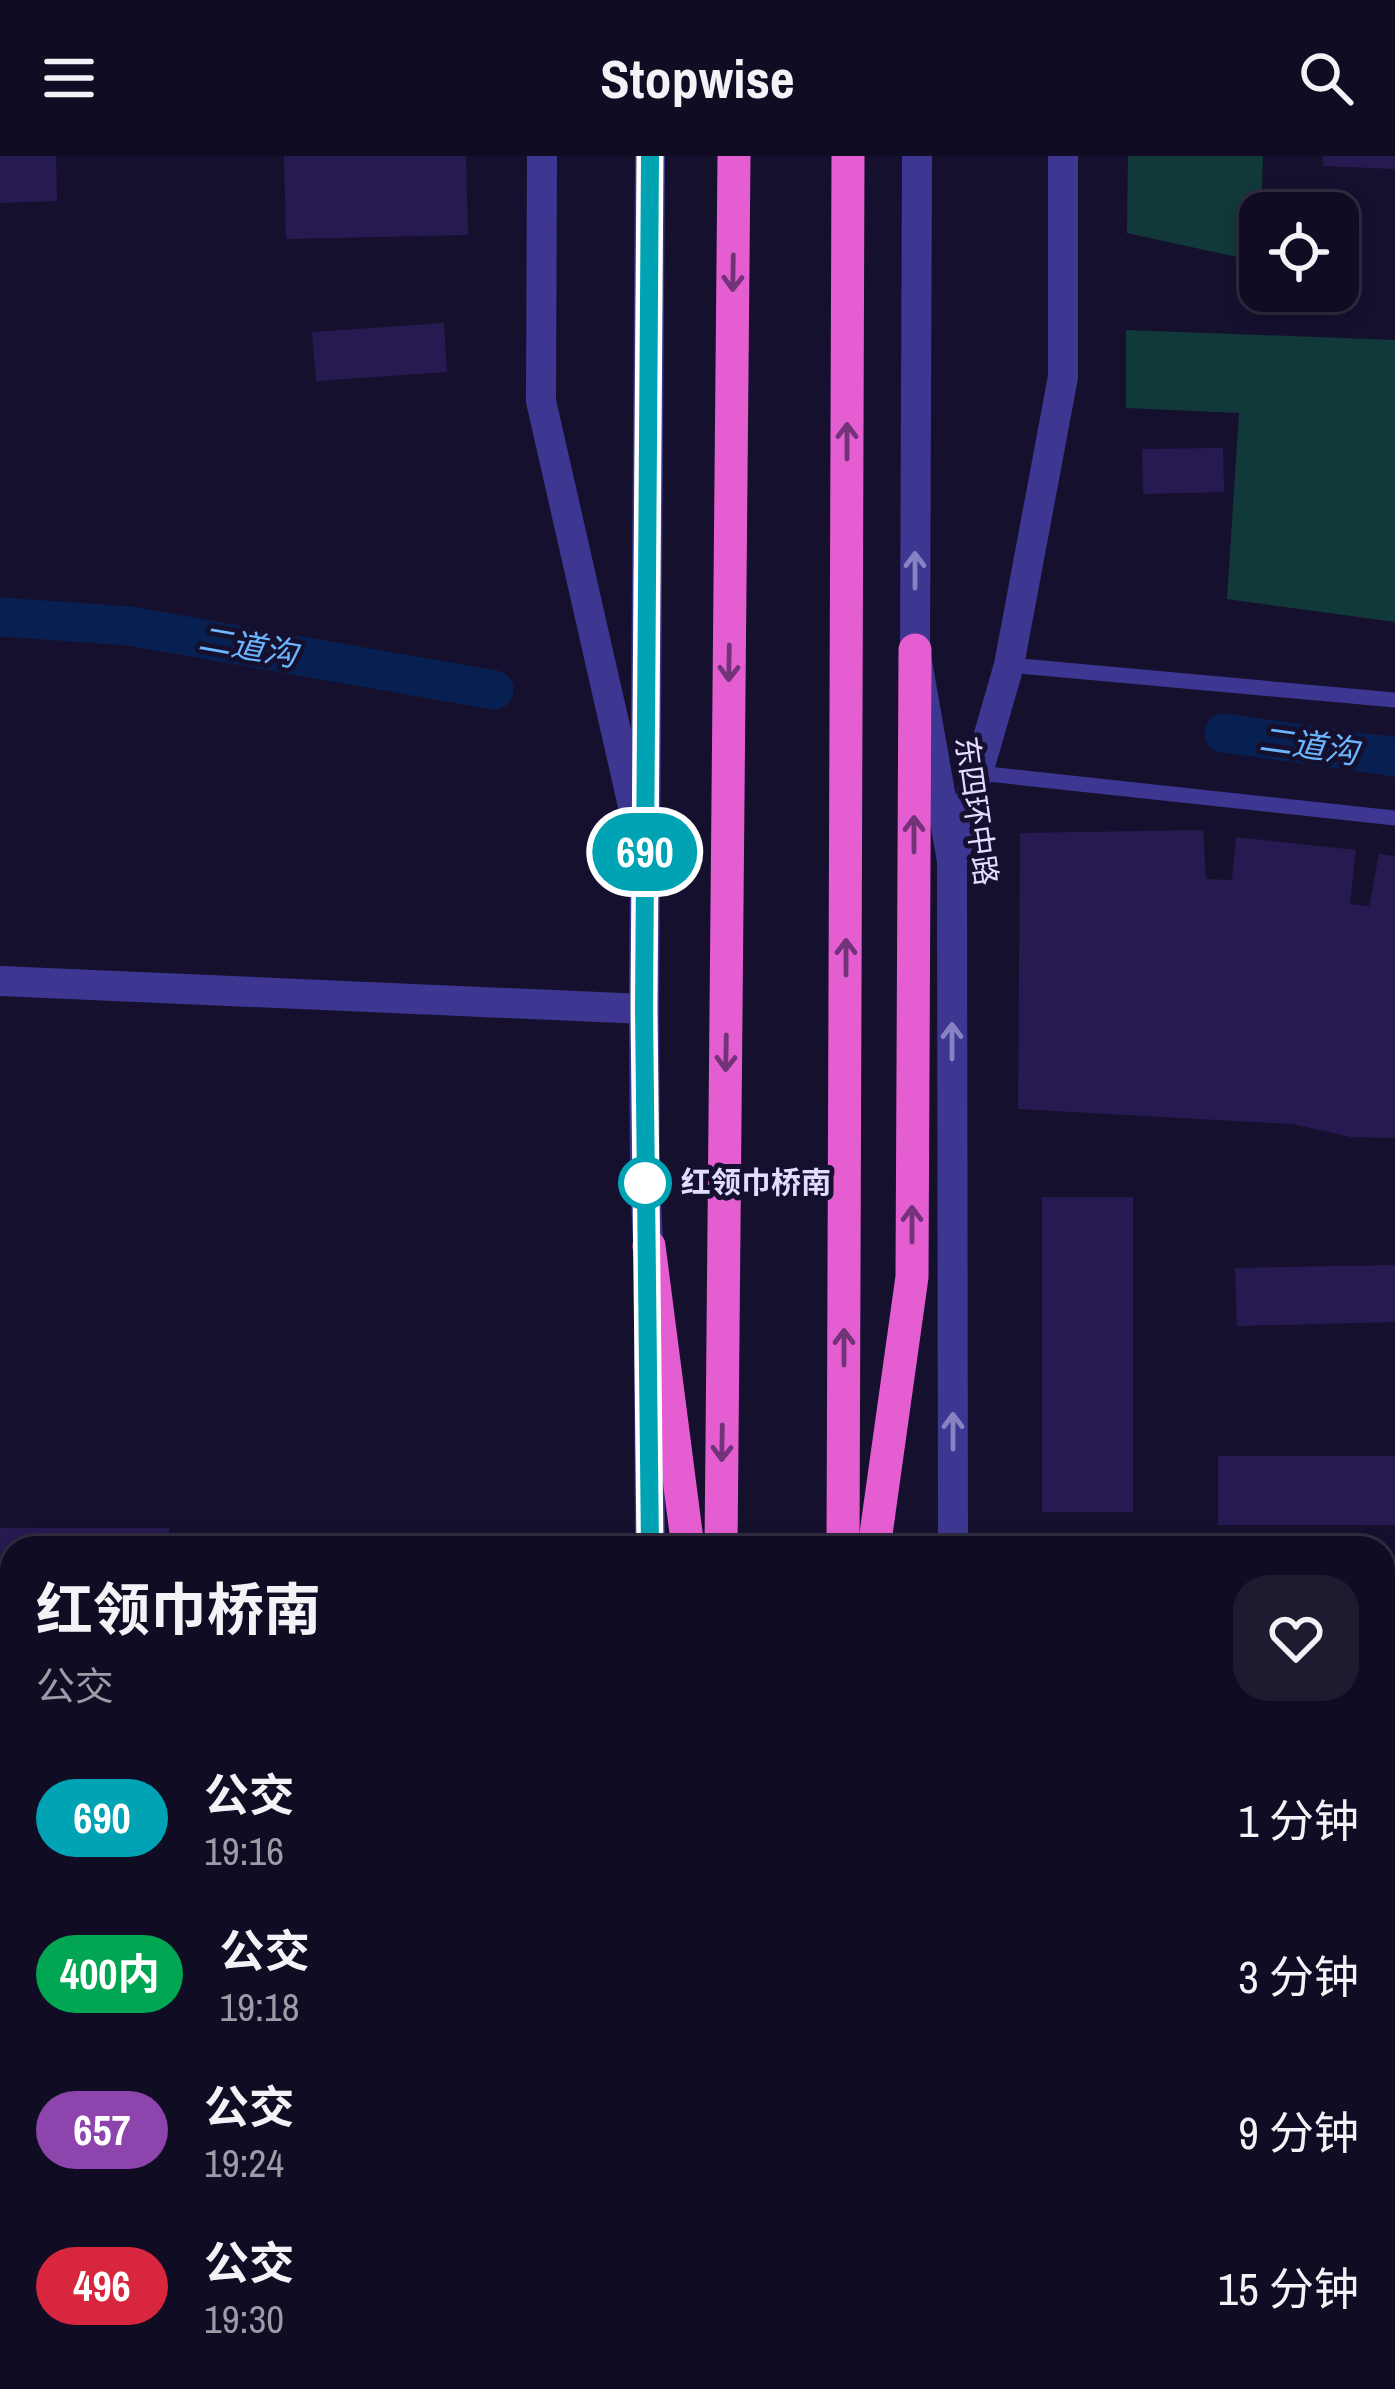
<!DOCTYPE html>
<html lang="zh">
<meta charset="utf-8">
<style>
body{margin:0;font-family:"Archivo Narrow","Noto Sans SC",sans-serif;background:#1e1a30;color:#f1f3f6;height:100vh;display:flex;flex-direction:column;font-size:45px;white-space:nowrap}
*{box-sizing:border-box;margin:0}
p{font-size:39px;color:#9c9ba6}
.icon{flex:none;width:66px;height:66px;fill:none;stroke:currentColor;stroke-width:2;stroke-linecap:round;stroke-linejoin:round}
.map{position:relative;flex:1;overflow:hidden}
.drawer{position:absolute;left:0px;top:1380px;width:1395px;height:855px;display:flex;flex-direction:column;background:#100c23;border-radius:36px 36px 0 0;box-shadow:0 6px 18px #0003,0 0 0 3px #302c41}
.drawer>*{flex:none}
.badge{padding:0 24px;border-radius:39px;font-size:42px;line-height:78px}
.controls{position:absolute;left:1239px;top:36px;display:grid;gap:24px}
.controls a{display:grid;place-items:center;width:120px;height:120px;border-radius:24px;background:#100c23;box-shadow:0 6px 18px #0003,0 0 0 3px #302c41;font-size:60px}
.map>.badge{position:absolute;translate:-50% -50%;box-shadow:0 0 0 6px #fff}
.round{display:grid;place-items:center;flex:none;width:126px;height:126px;border-radius:36px;background:#1e1a30}
.summary{display:flex;align-items:center;justify-content:space-between;height:204px;padding:0 36px}
h1{font-size:57px;font-weight:700;line-height:90px}
ul{padding:0;list-style:none}
li{display:flex;align-items:center;gap:36px;height:156px;padding:0 36px}
li div{flex:1}
li b{display:block;font-size:45px}
li em{font-style:normal}
li .badge{min-width:132px;font-weight:700;text-align:center}
header{display:flex;justify-content:space-between;align-items:center;height:156px;padding:0 36px;background:#100c23;font-size:54px;font-weight:700}
.map>svg:first-child{display:block}
.green{fill:#123939}
.lines{fill:none;stroke-linecap:round;stroke-linejoin:round}
.canal{stroke:#072051;stroke-width:39}
.building{fill:#271a51}
.service{stroke:#3d3791;stroke-width:15}
.minor{stroke:#3d3791;stroke-width:30}
.tertiary{stroke:#3d3791;stroke-width:30}
.trunk{stroke:#e45ed2;stroke-width:33}
.oneway{stroke:#733378}
.oneway2{stroke:#8782c2}
.line-casing{stroke:#fff;stroke-width:27}
.line{stroke:#00a3b4;stroke-width:18}
.stop-dot{fill:#fff;stroke:#00a3b4;stroke-width:6}
.labels{text-anchor:middle;stroke-width:10;stroke-linejoin:round;paint-order:stroke}
.street-label{font-size:30px;fill:#e2ddff;stroke:#16102f}
.stop-label{font-size:30px;font-weight:bold;fill:#e2ddff;stroke:#16102f;text-anchor:start}
.water-label{font-size:33px;font-style:italic;fill:#6bb7ff;stroke:#16102f}
</style>
<header><svg class="icon" aria-label="menu" viewBox="0 0 24 24"><path d="M4 6h16M4 12h16M4 18h16"/></svg>Stopwise<svg class="icon" aria-label="search" viewBox="0 0 24 24"><circle cx="10" cy="10" r="6"/><path d="M15 15l6 6"/></svg></header>
<div class="map">
<svg width="1395" height="2233" viewBox="0 0 1395 2233">
<rect width="100%" height="100%" fill="#16102f"/>
<g class="green">
<path d="M1128 0H1263L1260 84 1237 101 1127 77Z"/>
<path d="M1126 174 1395 184V466L1227 443 1239 257 1126 252Z"/>
</g>
<g class="lines">
<g class="canal">
<path d="M0 461 129 470 494 534"/>
<path d="M1224 577 1395 601"/>
</g>
</g>
<g class="building">
<path d="M0 0H56L57 45 0 47Z"/>
<path d="M284 0H466L468 79 286 83Z"/>
<path d="M1323 0H1395V13L1323 10Z"/>
<path d="M444 167 447 216 316 225 312 176Z"/>
<path d="M1223 292 1224 336 1143 338 1142 293Z"/>
<path d="M1203 674 1206 723 1232 724 1236 681 1356 694 1350 748 1369 750 1379 698 1395 700V982L1351 981 1292 968 1018 953 1020 677Z"/>
<rect x="1042" y="1041" width="91" height="315"/>
<path d="M1395 1109V1166L1237 1170 1235 1112Z"/>
<rect x="1218" y="1300" width="177" height="69"/>
<path d="M0 1372H169L170 1392H12V1734H0Z"/>
<rect x="1383" y="2036" width="12" height="64"/>
<path d="M0 2095H12V2223H82V2233H0Z"/>
<rect x="265" y="2223" width="173" height="10"/>
<path d="M1048 2223H1106V2233H1047Z"/>
</g>
<g class="lines">
<g class="service">
<path d="M1009 509 1395 544"/>
<path d="M978 617 1395 662"/>
</g>
<path class="minor" d="M1383 1445H1395"/>
<g class="tertiary">
<path d="M542 0 541 245 633 650"/>
<path d="M917 0 915 494 952 705 953 1392"/>
<path d="M954 700 1009 509 1063 221V0"/>
<path d="M0 825 644 853"/>
<path d="M649 1110 645 1022 644 853 650 0"/>
<path d="M649 1182 650 1392"/>
<path d="M645 2233 646 2223"/>
<path d="M917 2233 918 2223"/>
</g>
<g class="trunk">
<path d="M649 1090 688 1392"/>
<path d="M721 1392 734 0"/>
<path d="M843 1392 848 0"/>
<path d="M874 1392 912 1121 915 494"/>
<path d="M724 2223V2233"/>
<path d="M841 2233V2223"/>
</g>
</g>
<defs><path id="oneway-shaft" d="M-6 0H5M1.5-3L5.5 0L1.5 3" fill="none" stroke-width="1.6" stroke-linecap="round" stroke-linejoin="round" transform="scale(3)"/></defs>
<g class="oneway">
<use href="#oneway-shaft" transform="translate(733 117) rotate(91)"/>
<use href="#oneway-shaft" transform="translate(847 285) rotate(-90)"/>
<use href="#oneway-shaft" transform="translate(729 507) rotate(91)"/>
<use href="#oneway-shaft" transform="translate(914 678) rotate(-90)"/>
<use href="#oneway-shaft" transform="translate(846 801) rotate(-90)"/>
<use href="#oneway-shaft" transform="translate(726 897) rotate(91)"/>
<use href="#oneway-shaft" transform="translate(912 1068) rotate(-90)"/>
<use href="#oneway-shaft" transform="translate(844 1191) rotate(-90)"/>
<use href="#oneway-shaft" transform="translate(722 1287) rotate(91)"/>
</g>
<g class="oneway2">
<use href="#oneway-shaft" transform="translate(915 414) rotate(-90)"/>
<use href="#oneway-shaft" transform="translate(952 885) rotate(-90)"/>
<use href="#oneway-shaft" transform="translate(953 1275) rotate(-90)"/>
</g>
<g class="lines">
<g class="line-casing">
<path id="line" d="M650 1392 644 853 650 0"/>
</g>
<use href="#line" class="line"/>
</g>
<circle class="stop-dot" cx="645" cy="1027" r="24"/>
<g class="labels">
<g class="street-label">
<text transform="translate(976 655) rotate(82)" y="10">东四环中路</text>
</g>
<g class="stop-label">
<text x="681" y="1037">红领巾桥南</text>
</g>
<g class="water-label">
<text transform="translate(248 490) rotate(10)" y="12">二道沟</text>
<text transform="translate(1309 589) rotate(8)" y="12">二道沟</text>
</g>
</g>
</svg>
<div class="controls">
<a><svg class="icon" aria-label="locate" viewBox="0 0 24 24"><circle cx="12" cy="12" r="6"/><path d="M12 2v4M12 18v4M2 12h4M18 12h4"/></svg></a>
</div>
<b class="badge" style="left:645px;top:696px;background:#00a3b4;color:#fff">690</b>
<section class="drawer">
<div class="summary"><div><h1>红领巾桥南</h1><p>公交</p></div><a class="round"><svg class="icon" aria-label="heart" viewBox="0 0 24 24"><path d="M12 20l-8-8c-3-5 5-10 8-4 3-6 11-1 8 4z"/></svg></a></div>
<ul>
<li><span class="badge" style="background:#00a3b4;color:#fff">690</span><div><b>公交</b><p>19:16</p></div><em>1 分钟</em></li>
<li><span class="badge" style="background:#00a651;color:#fff">400内</span><div><b>公交</b><p>19:18</p></div><em>3 分钟</em></li>
<li><span class="badge" style="background:#8e44ad;color:#fff">657</span><div><b>公交</b><p>19:24</p></div><em>9 分钟</em></li>
<li><span class="badge" style="background:#d7263d;color:#fff">496</span><div><b>公交</b><p>19:30</p></div><em>15 分钟</em></li>
</ul>
</section>
</div>
